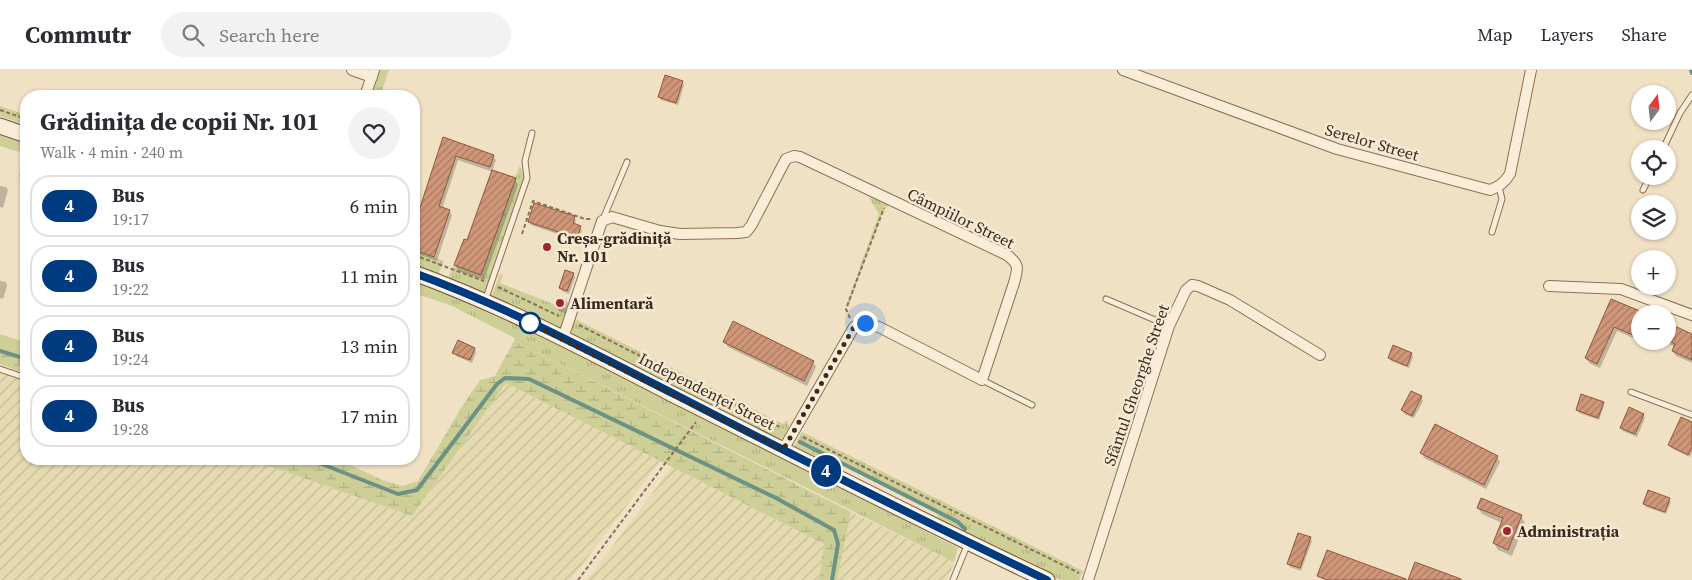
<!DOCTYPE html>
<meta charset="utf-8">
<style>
body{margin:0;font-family:"Source Serif 4",serif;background:#f2f2f3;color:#2b2b33;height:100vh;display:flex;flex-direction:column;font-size:19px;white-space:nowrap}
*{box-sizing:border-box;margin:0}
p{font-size:16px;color:#7c7c81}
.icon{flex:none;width:28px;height:28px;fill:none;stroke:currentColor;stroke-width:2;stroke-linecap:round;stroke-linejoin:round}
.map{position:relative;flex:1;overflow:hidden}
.details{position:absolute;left:20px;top:20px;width:400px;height:375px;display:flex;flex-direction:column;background:#fff;border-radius:20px;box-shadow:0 1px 4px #0004}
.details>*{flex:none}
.badge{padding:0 10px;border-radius:16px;font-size:18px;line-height:32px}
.needle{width:32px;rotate:15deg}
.tools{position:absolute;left:1631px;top:15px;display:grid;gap:10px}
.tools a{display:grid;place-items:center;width:45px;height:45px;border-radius:50%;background:#fff;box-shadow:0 1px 4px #0004;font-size:25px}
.you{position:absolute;width:25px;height:25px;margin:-12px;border:4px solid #fff;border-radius:50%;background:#1a73e8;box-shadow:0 0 0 8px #1a73e833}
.map>.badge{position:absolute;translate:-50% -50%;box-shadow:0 0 0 2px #fff}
.round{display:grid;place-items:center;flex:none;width:52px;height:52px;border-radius:26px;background:#f2f2f3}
.head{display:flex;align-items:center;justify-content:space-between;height:85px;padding:0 20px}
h1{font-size:24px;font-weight:700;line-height:38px}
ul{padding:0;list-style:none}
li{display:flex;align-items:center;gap:15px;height:62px;margin:0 10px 8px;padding:0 10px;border:2px solid #e1e1e2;border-radius:20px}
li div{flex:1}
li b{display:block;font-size:19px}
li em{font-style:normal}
li .badge{min-width:55px;font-weight:700;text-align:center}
header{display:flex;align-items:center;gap:30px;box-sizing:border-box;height:70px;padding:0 25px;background:#fff;border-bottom:1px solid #e1e1e2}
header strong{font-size:24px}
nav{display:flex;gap:28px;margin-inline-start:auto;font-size:18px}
.search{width:350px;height:45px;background:#f2f2f3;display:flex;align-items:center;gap:12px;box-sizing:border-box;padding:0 18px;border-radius:28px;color:#7c7c81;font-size:19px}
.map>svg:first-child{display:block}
.farmland{fill:url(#farmland-furrows)}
.grass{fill:url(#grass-tufts)}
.wetland{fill:url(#wetland-marsh)}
.shadow{fill:#0003}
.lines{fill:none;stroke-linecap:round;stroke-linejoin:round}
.stream{stroke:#6c9286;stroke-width:4}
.building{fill:url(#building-hatch);stroke:#8c573e}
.lane-casing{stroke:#8c7059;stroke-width:7}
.street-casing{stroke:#8c7059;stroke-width:12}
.secondary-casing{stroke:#6e523c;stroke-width:17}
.path{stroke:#8c7059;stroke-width:2;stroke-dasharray:4 2.5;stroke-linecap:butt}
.lane{stroke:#faedd8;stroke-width:5}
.street{stroke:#faedd8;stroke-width:10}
.secondary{stroke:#faedd8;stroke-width:15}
.line-casing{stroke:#fff;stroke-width:11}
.line{stroke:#003b80;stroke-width:8}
.walk{stroke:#3b2a1e;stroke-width:5;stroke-dasharray:0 9}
.poi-dot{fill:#9e2630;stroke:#f7ead4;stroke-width:2}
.stop-dot{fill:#fff;stroke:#003b80;stroke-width:2.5}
.labels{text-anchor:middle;stroke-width:5;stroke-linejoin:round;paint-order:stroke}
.street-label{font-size:16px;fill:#3b2a1e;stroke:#f7ead4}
.poi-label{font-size:16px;font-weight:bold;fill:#3b2a1e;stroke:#f7ead4;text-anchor:start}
</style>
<header>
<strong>Commutr</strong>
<div class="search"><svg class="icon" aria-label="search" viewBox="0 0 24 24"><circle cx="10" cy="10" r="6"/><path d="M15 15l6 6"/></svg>Search here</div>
<nav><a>Map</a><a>Layers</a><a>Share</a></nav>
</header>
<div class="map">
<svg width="1692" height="510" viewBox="0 0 1692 510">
<defs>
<pattern id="farmland-furrows" width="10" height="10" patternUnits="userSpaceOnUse" patternTransform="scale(1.25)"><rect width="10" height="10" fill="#e6dab1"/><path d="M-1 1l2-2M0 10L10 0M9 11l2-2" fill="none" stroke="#c6bb98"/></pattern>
<pattern id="grass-tufts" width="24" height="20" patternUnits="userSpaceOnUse" patternTransform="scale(1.25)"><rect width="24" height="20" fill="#cdcf97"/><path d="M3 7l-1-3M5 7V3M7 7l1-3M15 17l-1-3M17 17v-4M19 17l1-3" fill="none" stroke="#b1b282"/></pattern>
<pattern id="wetland-marsh" width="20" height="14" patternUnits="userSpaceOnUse" patternTransform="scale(1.25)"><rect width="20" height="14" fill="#cdcf97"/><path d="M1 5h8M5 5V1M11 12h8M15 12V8" fill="none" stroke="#b1b282"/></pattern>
<pattern id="building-hatch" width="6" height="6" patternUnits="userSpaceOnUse" patternTransform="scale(1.25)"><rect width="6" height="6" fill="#d09678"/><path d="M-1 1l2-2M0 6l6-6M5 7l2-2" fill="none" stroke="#aa7b62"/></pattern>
</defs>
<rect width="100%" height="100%" fill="#f0e0c4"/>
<g class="farmland">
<path d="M0 301 26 310V389H249L412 446 506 313 660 391 571 510H0Z"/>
<path d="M672 397 824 474 819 510H587Z"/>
<path d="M851 442 954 492 947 510H837Z"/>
</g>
<g class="grass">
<path d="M378 0H389L380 26H370Z"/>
<path d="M0 36 26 45V55L0 46Z"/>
<path d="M0 62 26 69V84L0 76Z"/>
<path d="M520 95 524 107 484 225 447 210 454 195 481 205Z"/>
<path d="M868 126 888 135 882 144 848 237 846 236 879 144Z"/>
<path d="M414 180 444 191 438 205 414 196Z"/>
<path d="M500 204 503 205 500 213 566 239 560 259 491 228Z"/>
<path d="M414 207 523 255 958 478 954 492 514 271 515 268 452 236 414 223Z"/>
<path d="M575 249 783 354 787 350 789 357 780 372 571 265Z"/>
<path d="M0 264 26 273V283L0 275Z"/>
<path d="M802 362 1083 501 1079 510H1061L935 452 940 442 838 389 832 399 793 378Z"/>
</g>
<g class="wetland">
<path d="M514 271 851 442 837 510H819L824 474 506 313 412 446 249 389H338L382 410 402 416 418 411 461 338 480 310 495 306Z"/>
<path d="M0 275 26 283V304L0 294Z"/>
</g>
<g class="shadow">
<path d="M682 12 684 15 678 35 661 30 659 27Z"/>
<path d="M444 69 493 86 496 90 492 101 515 109 518 115 484 210 459 201 455 195 468 172 493 102 458 90 442 139 449 141 452 145 437 191 418 184 415 180 420 164 417 163 414 158Z"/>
<path d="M24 89H26V110L21 109 19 106Z"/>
<path d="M0 116 6 117 8 120 3 138 0 137Z"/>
<path d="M574 147 576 151 574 155 580 157 582 160 578 171 531 155 530 152Z"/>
<path d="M573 204 575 207 569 224 562 221 560 218Z"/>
<path d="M0 211 6 212 7 216 3 229 0 228Z"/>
<path d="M558 227 566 230 570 237 567 244 559 241 555 234Z"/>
<path d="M1612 230 1642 244H1640V271L1617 261 1600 298 1589 293 1586 288Z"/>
<path d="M414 234 418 236 419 239 415 254Z"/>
<path d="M1668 255 1692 266V293L1676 286 1673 281 1675 277 1662 271H1668Z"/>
<path d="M458 272 475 279 476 283 472 293 456 286 454 282Z"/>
<path d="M725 272 813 292 816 297 807 316 728 277Z"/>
<path d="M1411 284 1413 287 1409 298 1391 291 1390 288Z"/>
<path d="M1421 327 1423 331 1414 348 1404 344 1403 340Z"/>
<path d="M1603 333 1604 336 1599 350 1579 343 1577 339Z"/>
<path d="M1643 345 1645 348 1637 367 1623 361 1621 358Z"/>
<path d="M1692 354V383L1690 387 1671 378 1670 375Z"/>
<path d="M1422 383 1497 387 1500 392 1486 419 1424 388Z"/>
<path d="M1669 429 1671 432 1666 444 1646 437 1644 434Z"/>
<path d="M1478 438 1521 446 1525 453 1512 486 1498 480 1494 473 1502 453 1482 444Z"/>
<path d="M1310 468 1312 471 1301 501 1290 497 1288 494Z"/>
</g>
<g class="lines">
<g class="stream">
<path d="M1691 0 1692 3"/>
<path d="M0 281 26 289"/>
<path d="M800 372 958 452 965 459"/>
<path d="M309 389 398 424 417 420 497 314 505 308 529 309 776 428 834 460 838 474 832 510"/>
</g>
</g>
<g class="building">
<path d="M665 5 683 11 676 33 658 27Z"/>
<path d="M443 67 494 85 490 97 456 86 439 136 450 140 434 187 414 180 420 161 414 159V156Z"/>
<path d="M492 100 516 108 481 205 454 195 464 169 467 170Z"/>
<path d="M534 133 575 146 573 153 581 156 577 168 528 152Z"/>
<path d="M565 200 574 203 567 221 559 218Z"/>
<path d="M1611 229 1640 241V268L1614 257 1597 294 1585 288Z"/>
<path d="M733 251 814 291 804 311 723 272Z"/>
<path d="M1668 253 1692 264V290L1672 281 1675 274 1668 270Z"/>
<path d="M458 270 475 278 470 290 452 283Z"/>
<path d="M1393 275 1412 283 1407 296 1388 288Z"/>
<path d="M1411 321 1422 326 1412 346 1401 340Z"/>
<path d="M1581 324 1604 332 1598 348 1576 340Z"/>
<path d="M1629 337 1644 344 1635 364 1620 358Z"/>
<path d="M1681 347 1692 352V377L1688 385 1668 375Z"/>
<path d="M1435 354 1498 386 1484 415 1420 383Z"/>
<path d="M1648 420 1670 428 1665 442 1643 434Z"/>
<path d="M1481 428 1522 445 1508 480 1493 473 1503 448 1477 438Z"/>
<path d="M1298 463 1311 467 1300 498 1287 494Z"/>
<path d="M1327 480 1406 509V510H1327L1317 506Z"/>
<path d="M1415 492 1461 509V510H1408Z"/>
</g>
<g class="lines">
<g class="lane-casing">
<g id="lane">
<path d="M1663 79 1680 43 1692 25"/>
<path d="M1643 120 1650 106"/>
<path d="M603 149 627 92"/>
<path d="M1492 162 1502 129 1499 117"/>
<path d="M1106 229 1169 256"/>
<path d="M485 231 527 108 525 91 532 63"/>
<path d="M0 299 26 308"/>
<path d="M982 310 1032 335"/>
<path d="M1631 322 1692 345"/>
<path d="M953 510 968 473"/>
</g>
</g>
<g class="street-casing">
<g id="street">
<path d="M352 0 372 7"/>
<path d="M1123 0 1337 79 1490 120C1500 116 1504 113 1510 104L1531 0"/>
<path d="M365 26 374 0"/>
<path d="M1549 216 1621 219 1692 245"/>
<path d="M563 268 602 151 612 147 660 161 680 164 737 163 746 162 751 156 786 89 794 86 800 87 1007 185C1020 195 1018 198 1014 213L982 310 881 258C871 254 863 251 854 257L783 380"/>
<path d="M1088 510 1169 256 1186 220 1192 215 1198 216 1230 230 1320 285"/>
</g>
</g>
<g class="secondary-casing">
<g id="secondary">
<path d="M0 56 26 65"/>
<path d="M414 203C504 236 589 281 674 325 798 387 921 451 1047 510"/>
</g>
</g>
<g class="path">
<path d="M0 40 26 49"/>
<path d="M522 164 533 131 585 149H592"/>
<path d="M414 185 484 211"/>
<path d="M498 217 559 246"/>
<path d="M850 248 846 239 884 138"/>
<path d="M579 255 782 358"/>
<path d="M803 367 1079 503"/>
<path d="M578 510 696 352"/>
</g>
<use href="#lane" class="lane"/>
<use href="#street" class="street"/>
<use href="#secondary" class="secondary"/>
</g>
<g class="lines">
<g class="line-casing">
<path id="line" d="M414 203C505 236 591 282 678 326 800 389 923 451 1047 510"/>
</g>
<use href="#line" class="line"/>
<path class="walk" d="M530 253 783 380 854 257 859 254 865 253"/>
</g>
<g class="poi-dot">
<circle cx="547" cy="177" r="5"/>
<circle cx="560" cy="233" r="5"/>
<circle cx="1507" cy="461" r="5"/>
</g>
<circle class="stop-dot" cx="530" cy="253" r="10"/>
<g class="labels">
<g class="street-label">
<text transform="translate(1372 72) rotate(16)" y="6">Serelor Street</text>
<text transform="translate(961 148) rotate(26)" y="6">Câmpiilor Street</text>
<text transform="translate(1136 315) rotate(-71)" y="6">Sfântul Gheorghe Street</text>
<text transform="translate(707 321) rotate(27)" y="6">Independenței Street</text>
</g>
<g class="poi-label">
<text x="557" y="174">Creșa-grădiniță<tspan x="557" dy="18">Nr. 101</tspan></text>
<text x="570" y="239">Alimentară</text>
<text x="1517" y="467">Administrația</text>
</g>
</g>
</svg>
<div class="tools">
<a><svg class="needle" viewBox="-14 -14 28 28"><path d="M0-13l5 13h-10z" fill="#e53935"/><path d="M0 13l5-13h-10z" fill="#7c7c81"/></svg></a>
<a><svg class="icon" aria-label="locate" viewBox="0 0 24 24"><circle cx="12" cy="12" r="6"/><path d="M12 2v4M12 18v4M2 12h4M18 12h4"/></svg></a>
<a><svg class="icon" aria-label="layers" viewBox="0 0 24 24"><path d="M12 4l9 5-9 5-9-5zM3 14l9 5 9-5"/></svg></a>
<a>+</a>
<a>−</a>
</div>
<div class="you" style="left:865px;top:253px"></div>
<b class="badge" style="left:826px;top:401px;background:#003b80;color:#fff">4</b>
<section class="details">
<div class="head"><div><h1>Grădinița de copii Nr. 101</h1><p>Walk · 4 min · 240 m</p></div><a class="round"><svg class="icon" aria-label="heart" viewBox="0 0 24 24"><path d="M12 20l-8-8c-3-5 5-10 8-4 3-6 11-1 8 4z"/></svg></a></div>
<ul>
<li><span class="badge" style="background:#003b80;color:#fff">4</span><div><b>Bus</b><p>19:17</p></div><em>6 min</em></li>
<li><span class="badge" style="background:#003b80;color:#fff">4</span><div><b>Bus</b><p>19:22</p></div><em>11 min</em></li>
<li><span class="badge" style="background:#003b80;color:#fff">4</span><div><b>Bus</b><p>19:24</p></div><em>13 min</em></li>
<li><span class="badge" style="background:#003b80;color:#fff">4</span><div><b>Bus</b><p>19:28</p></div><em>17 min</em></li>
</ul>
</section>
</div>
